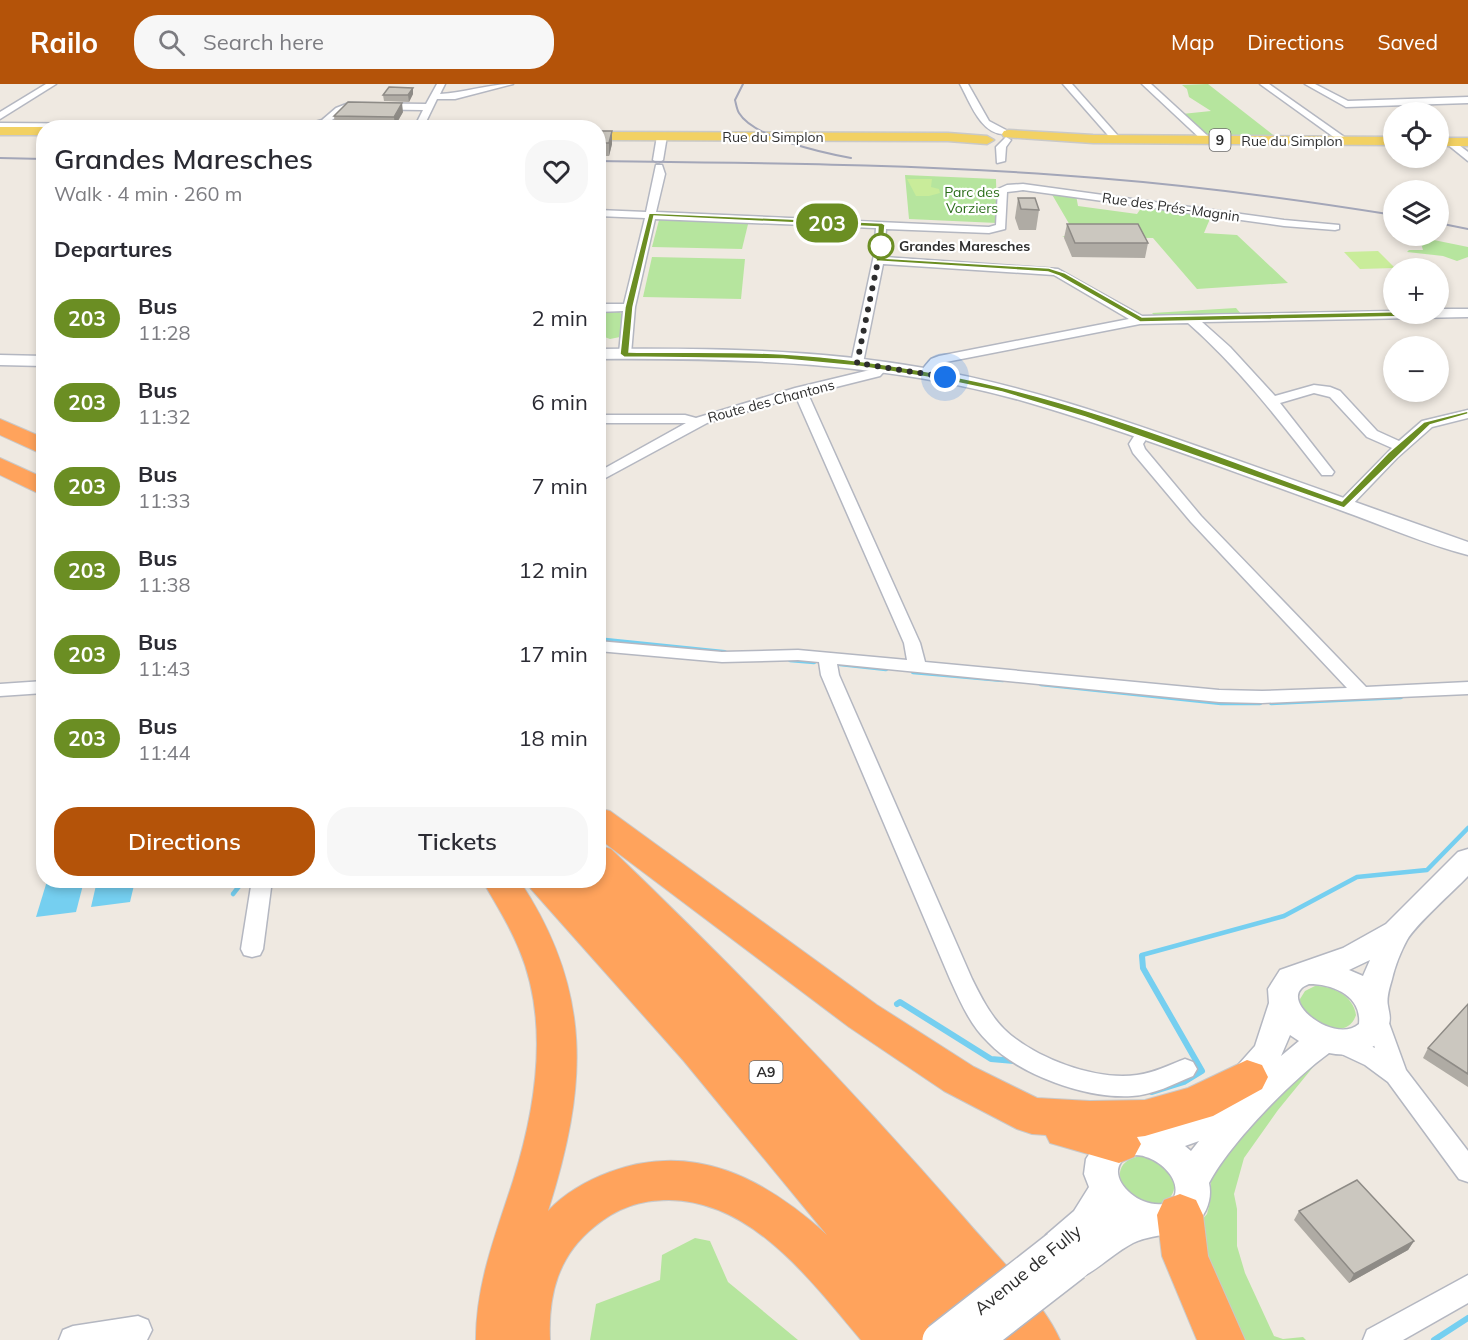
<!DOCTYPE html>
<meta charset="utf-8">
<style>
body{margin:0;font-family:Mulish,sans-serif;background:#f7f7f7;color:#2b2b33;height:100vh;display:flex;flex-direction:column;font-size:22px;white-space:nowrap}
*{box-sizing:border-box;margin:0}
p{font-size:20px;color:#7c7c81}
.icon{flex:none;width:33px;height:33px;fill:none;stroke:currentColor;stroke-width:2;stroke-linecap:round;stroke-linejoin:round}
.map{position:relative;flex:1;overflow:hidden}
.drawer{position:absolute;left:36px;top:36px;width:570px;height:768px;display:flex;flex-direction:column;background:#fff;border-radius:24px;box-shadow:0 3px 9px #0003}
.drawer>*{flex:none}
.badge{padding:0 12px;border-radius:20px;font-size:21px;line-height:39px}
.tools{position:absolute;left:1383px;top:18px;display:grid;gap:12px}
.tools a{display:grid;place-items:center;width:66px;height:66px;border-radius:50%;background:#fff;box-shadow:0 3px 9px #0003;font-size:30px}
.you{position:absolute;width:30px;height:30px;margin:-15px;border:4px solid #fff;border-radius:50%;background:#1a73e8;box-shadow:0 0 0 9px #1a73e833}
.map>.badge{position:absolute;translate:-50% -50%;box-shadow:0 0 0 3px #fff}
h2{padding:0 18px;font-size:22px;line-height:54px}
.round{display:grid;place-items:center;flex:none;width:63px;height:63px;border-radius:24px;background:#f7f7f7}
.headline{display:flex;align-items:center;justify-content:space-between;height:102px;padding:0 18px}
h1{font-size:28px;font-weight:600;line-height:45px}
.action{display:flex;gap:12px;margin-top:auto;padding:12px 18px}
.action a{flex:1;height:69px;border-radius:24px;background:#b45309;color:#fff;font-size:24px;font-weight:600;line-height:69px;text-align:center}
.action a+a{background:#f7f7f7;color:#2b2b33}
ul{padding:0;list-style:none}
li{display:flex;align-items:center;gap:18px;height:84px;padding:0 18px}
li div{flex:1}
li b{display:block;font-size:22px}
li em{font-style:normal}
li .badge{min-width:66px;font-weight:700;text-align:center}
header{display:flex;align-items:center;gap:36px;box-sizing:border-box;height:84px;padding:0 30px;background:#b45309;color:#fff}
header strong{font-size:28px}
nav{display:flex;gap:33px;margin-inline-start:auto;font-size:21px}
.search{width:420px;height:54px;background:#f7f7f7;display:flex;align-items:center;gap:15px;box-sizing:border-box;padding:0 21px;border-radius:24px;color:#7c7c81;font-size:22px}
.map>svg:first-child{display:block}
.green{fill:#b6e59e}
.pitch{fill:#c9ec9a}
.water{fill:#75cff0}
.lines{fill:none;stroke-linecap:round;stroke-linejoin:round}
.stream-far2{stroke:#75cff0;stroke-width:4}
.stream-far1{stroke:#75cff0;stroke-width:4.5}
.stream{stroke:#75cff0;stroke-width:6}
.minor-casing{stroke:#b4b7c1;stroke-width:3}
.tertiary-casing{stroke:#b4b7c1;stroke-width:3}
.secondary-casing{stroke:#b4b7c1;stroke-width:3}
.primary-casing{stroke:#c9c9c9;stroke-width:3}
.motorway-casing{stroke:#c9c9c9;stroke-width:2}
.minor{fill:#fff;fill-rule:evenodd}
.tertiary{fill:#fff;fill-rule:evenodd}
.secondary{fill:#fff;fill-rule:evenodd}
.primary{fill:#f2d163;fill-rule:evenodd}
.motorway{fill:#ffa35c;fill-rule:evenodd}
.rail{stroke:#a3a6b8;stroke-width:2}
.secondary-bridge-casing{stroke:#b4b7c1;stroke-width:36;stroke-linecap:butt}
.secondary-bridge{stroke:#fff;stroke-width:33}
.wall{fill:#afaba4}
.shaded-wall{fill:#8e8b86}
.building{fill:#cbc7bf;stroke:#8e8b86;stroke-width:1.5}
.line{fill:#6b8e23;stroke:#fff;stroke-width:1.5}
.walk{stroke:#2e2e2e;stroke-width:6;stroke-dasharray:0 10.8}
.stop-dot{fill:#fff;stroke:#6b8e23;stroke-width:3}
.labels{text-anchor:middle;stroke-width:4.5;stroke-linejoin:round;paint-order:stroke}
.far-street-label{font-size:14px;fill:#2e2e2e;stroke:#fff}
.shield{fill:#fff;stroke:#6d6d6d;stroke-width:1.5}
.shield-label{font-size:14px;font-weight:bold;fill:#2e2e2e}
.far-park-label{font-size:14px;fill:#2c6e1b;stroke:#fff}
.far-stop-label{font-size:14px;font-weight:bold;fill:#2e2e2e;stroke:#fff;text-anchor:start}
.near-street-label{font-size:18px;fill:#2e2e2e;stroke:#fff}
</style>
<header>
<strong>Railo</strong>
<div class="search"><svg class="icon" aria-label="search" viewBox="0 0 24 24"><circle cx="10" cy="10" r="6"/><path d="M15 15l6 6"/></svg>Search here</div>
<nav><a>Map</a><a>Directions</a><a>Saved</a></nav>
</header>
<div class="map">
<svg width="1468" height="1256" viewBox="0 0 1468 1256">
<rect width="100%" height="100%" fill="#efe9e1"/>
<g class="green">
<path d="M1208 0 1277 54 1209 53 1182 30 1211 27 1189 13 1187 5 1182 1Z"/>
<path d="M905 91 996 95 997 139 909 135Z"/>
<path d="M1050 107 1076 111 1078 122 1137 130 1144 120 1212 130 1204 149 1237 151 1288 199 1197 205 1153 154 1062 153 1067 151 1071 143Z"/>
<path d="M663 134 749 136 742 165 652 163 659 136Z"/>
<path d="M1419 153 1468 163V173L1457 177 1443 172 1407 168 1409 166H1423Z"/>
<path d="M652 173 745 175 741 215 643 213Z"/>
<path d="M1236 224 1242 231 1157 234 1152 229Z"/>
<path d="M598 226 618 227 623 231 620 253 610 255 599 251Z"/>
<path d="M1315 902C1334 902 1353 912 1356 931 1347 960 1300 939 1300 915L1305 907Z"/>
<path d="M1318 977 1278 1026 1244 1074 1234 1110 1237 1125V1162L1245 1189 1274 1252 1283 1255 1303 1253 1306 1256H1238L1214 1207 1201 1137 1207 1130 1210 1118 1211 1094 1227 1069 1305 984Z"/>
<path d="M1141 1072C1162 1074 1188 1098 1166 1118 1130 1130 1097 1079 1141 1072Z"/>
<path d="M695 1154 710 1157 728 1198 798 1256H590L596 1220 660 1196 662 1171Z"/>
</g>
<g class="pitch">
<path d="M907 95H932L931 103 939 105 940 109 929 112H916Z"/>
<path d="M1378 167 1395 184 1360 185 1344 168Z"/>
</g>
<g class="water">
<path d="M47 797H84L76 828 36 833Z"/>
<path d="M97 797H135L130 818 91 823Z"/>
</g>
<g class="lines">
<path class="stream-far2" d="M598 555 725 568"/>
<g class="stream-far1">
<path d="M790 576 814 578"/>
<path d="M840 580 886 585"/>
<path d="M913 588 1003 596"/>
<path d="M1041 600 1221 619H1260"/>
<path d="M1271 619 1401 613"/>
<path d="M233 810 244 796"/>
<path d="M1142 873V871L1284 832 1357 793 1427 786 1468 744"/>
</g>
<g class="stream">
<path d="M1142 872 1143 884 1202 987 1184 998 1152 1008"/>
<path d="M897 920 900 918 991 975 1014 977"/>
<path d="M1434 1256 1468 1234"/>
</g>
<g class="minor-casing">
<g id="minor">
<path d="M46 0H56L0 35V28Z"/>
<path d="M437 0H445L440 10C465 9 488 0 513 0L455 15H437L423 44H414L423 26 349 25 324 41 294 44 322 36 336 24 349 19 426 20Z"/>
<path d="M960 0H968L989 37 1006 46V50C981 52 970 18 960 0Z"/>
<path d="M1063 0H1072L1119 53V57H1113Z"/>
<path d="M1142 0H1151L1210 54V58H1204Z"/>
<path d="M1260 0H1269L1350 57 1342 59Z"/>
<path d="M1305 0H1315L1348 17 1468 13V19L1346 23Z"/>
<path d="M0 39 266 41 270 44 0 45Z"/>
<path d="M662 49 667 52 663 76 658 79 653 76 657 52Z"/>
<path d="M1006 53 1011 56 1006 63 1005 77 997 79 996 63Z"/>
<path d="M656 81H662L665 90 656 128 989 143 996 141 998 105 1007 101 1023 100 1284 136 1339 141V145L1335 146 1284 142 1023 106 1007 108 1005 145 989 149 886 145 884 173 1058 185 1142 232 1394 227V230H1438V225H1468V233L1202 238 1230 263 1275 312 1314 301 1330 303 1340 307 1377 347 1399 357 1422 337 1468 326V334L1432 343 1397 374 1349 424H1339L1337 421 1339 418 1392 364 1367 353 1330 313 1314 309 1280 319 1334 388 1332 391H1322C1280 337 1239 284 1188 239L1140 240 946 278 939 281 930 292H920L919 289 931 275 939 272 1129 235 1054 191 883 180 863 279 857 283 853 282 851 279 874 171 876 144 655 135 635 223 631 270 629 273H621L619 270 623 227 598 228V220H624L645 134 598 132V126L646 128Z"/>
<path d="M882 279 888 283 880 292 808 310 920 559 925 578 1219 606 1262 607 1347 604 1191 438 1133 369 1129 360 1138 346 1143 345 1150 349 1143 360 1145 365 1201 432 1366 603 1468 598V610L1262 619 1219 618 837 580 839 591 972 895C981 913 990 931 1004 945 1034 974 1095 997 1137 991 1154 989 1169 981 1185 975L1193 978 1197 985 1193 992C1174 1000 1153 1011 1132 1012 1087 1015 1019 991 988 958 970 941 960 917 950 895L821 591 819 578 798 576 722 578 598 567V557L722 568 798 566 907 576 904 559 796 313 707 339 598 398V388L686 339H598V331H685L696 334 795 304 870 286Z"/>
<path d="M44 597V609L0 612V600Z"/>
<path d="M252 796H272L263 865 260 871 252 873 244 871 241 865Z"/>
<path d="M1375 922 1383 925 1386 931 1406 986 1468 1067V1098L1459 1095 1388 998 1365 981 1333 966 1329 959 1333 952 1341 949 1375 964 1364 931 1367 925Z"/>
<path d="M1468 1191V1219L1403 1256H1363L1367 1246Z"/>
<path d="M138 1232 148 1236 152 1246 147 1256H59L63 1246 73 1242Z"/>
</g>
</g>
<g class="tertiary-casing">
<path id="tertiary" d="M1451 55 1468 68V77L1447 60V56Z"/>
</g>
<g class="secondary-casing">
<g id="secondary">
<path d="M598 265C707 264 817 265 924 284 1023 301 1117 334 1211 367 1297 397 1382 428 1468 458V471C1425 460 1382 441 1340 426 1237 389 1135 350 1030 319 889 278 744 274 598 275Z"/>
<path d="M0 271 44 272V282L0 281Z"/>
<path d="M1468 765V792C1454 807 1416 840 1407 856 1401 867 1395 882 1392 895 1390 902 1386 914 1388 922 1389 929 1391 933 1389 940 1384 966 1352 974 1329 969 1292 996 1230 1059 1209 1099 1211 1108 1210 1117 1206 1126 1192 1155 1157 1147 1133 1159 1112 1170 1096 1188 1074 1197L1062 1192 1057 1179 1046 1175 1041 1163 1046 1151 1074 1127 1089 1103 1084 1090 1086 1075 1100 1053 1130 1042 1149 1044 1179 1035 1207 1016 1255 962 1269 919 1268 905 1280 886 1343 864 1386 840 1458 768ZM1370 876 1363 892 1349 886ZM1309 900C1333 900 1362 912 1359 940 1334 962 1273 913 1309 900ZM1290 951 1299 957 1281 972ZM1199 1057 1191 1067 1185 1062ZM1131 1071C1136 1071 1142 1071 1146 1073 1164 1078 1185 1101 1171 1118 1139 1131 1096 1086 1131 1071Z"/>
</g>
</g>
<g class="primary-casing">
<g id="primary">
<path d="M0 43H44L46 44H44V51H0Z"/>
<path d="M1009 46 1093 51 1394 53V61L1093 59 1004 53 1002 50 1004 47Z"/>
<path d="M598 48 948 49 987 52 994 56 987 60 948 57 598 56Z"/>
<rect x="1438" y="54" width="30" height="8"/>
</g>
</g>
<g class="motorway-casing">
<g id="motorway">
<path d="M0 335 44 354V371L0 351Z"/>
<path d="M0 374 44 394V412L0 391Z"/>
<path d="M598 724 610 727 877 921 974 983 1037 1014 1090 1017 1145 1016 1188 1004 1247 976 1262 981 1268 993 1262 1005 1213 1032 1145 1052 1137 1053 1141 1060 1134 1073 1119 1079 1050 1059 1046 1051 1032 1050 1017 1045 944 1007 849 943 598 754Z"/>
<path d="M598 761 611 765C734 883 853 1006 965 1135 993 1168 1044 1218 1060 1256H861C811 1197 753 1117 669 1116 640 1116 617 1124 594 1143 558 1172 548 1211 550 1256H476C476 1199 496 1150 513 1097 536 1024 550 938 519 865 509 840 495 819 482 796H519C594 908 587 1004 548 1127 565 1109 586 1097 610 1088 694 1057 764 1094 827 1151L683 976 531 805 526 796H566L569 799 567 796H598Z"/>
<path d="M1180 1110 1196 1116 1203 1131 1208 1172 1245 1256H1197L1162 1172 1157 1131 1164 1116Z"/>
</g>
</g>
<use href="#minor" class="minor"/>
<use href="#tertiary" class="tertiary"/>
<use href="#secondary" class="secondary"/>
<use href="#primary" class="primary"/>
<use href="#motorway" class="motorway"/>
<g class="rail">
<path d="M743 0 735 16C736 20 737 26 739 29 754 54 824 69 851 74"/>
<path d="M0 74 44 75"/>
<path d="M598 77C764 79 931 80 1097 94 1197 102 1295 115 1394 131"/>
<path d="M1438 139 1468 145"/>
</g>
<g class="secondary-bridge-casing">
<g id="secondary-bridge">
<path d="M939 1256 1058 1163"/>
<path d="M976 1256 1074 1180"/>
</g>
</g>
<use href="#secondary-bridge" class="secondary-bridge"/>
</g>
<g class="wall">
<path d="M413 4V10L409 18 384 17 383 11Z"/>
<path d="M403 28 395 42 335 41 334 32Z"/>
<path d="M598 47H612V60L609 72H598Z"/>
<path d="M1018 114 1039 126 1036 146H1019L1015 134Z"/>
<path d="M1067 140 1148 159 1145 174 1072 173 1064 154Z"/>
<path d="M1468 920V1003L1423 974 1428 964Z"/>
<path d="M1299 1127 1414 1157 1408 1166 1349 1199 1294 1136Z"/>
</g>
<g class="shaded-wall">
<path d="M413 4V10L409 18 408 11Z"/>
<path d="M402 19 403 28 395 42 394 33Z"/>
<path d="M612 47V60L609 72V59Z"/>
<path d="M1414 1157 1408 1166 1349 1199 1354 1190Z"/>
</g>
<g class="building">
<path d="M389 3 413 4 408 11H383Z"/>
<path d="M348 18 402 19 394 33 334 32Z"/>
<path d="M598 47H612L609 59H598Z"/>
<path d="M1018 114H1035L1039 126 1021 125Z"/>
<path d="M1067 140H1138L1148 159H1075Z"/>
<path d="M1468 920V990L1428 964Z"/>
<path d="M1357 1096 1414 1157 1354 1190 1299 1127Z"/>
</g>
<path class="line" d="M649 129 882 139 885 141 882 174 1049 184 1065 189 1142 233 1431 227 1435 230 1431 232 1140 238 1059 192 1048 188 876 177 878 143 654 132 633 223 629 268C680 269 732 267 783 270 837 273 892 281 945 291 1081 316 1212 371 1342 417L1388 369 1424 338 1468 327V330L1430 341 1344 424 1085 333 1002 308 945 296 857 282 783 275 624 273 620 270 625 223Z"/>
<g class="lines">
<path class="walk" d="M881 162 857 279 945 293"/>
</g>
<circle class="stop-dot" cx="881" cy="162" r="12"/>
<g class="labels">
<g class="far-street-label">
<text x="773" y="58">Rue du Simplon</text>
<text x="1292" y="62">Rue du Simplon</text>
<text transform="translate(1171 123) rotate(8)" y="5">Rue des Prés-Magnin</text>
<text transform="translate(771 317) rotate(-15)" y="5">Route des Chantons</text>
</g>
<g class="shield">
<rect x="1209.5" y="45" width="21" height="22" rx="4.5"/>
<rect x="749.5" y="977" width="33" height="22" rx="4.5"/>
</g>
<g class="shield-label">
<text x="1220" y="61">9</text>
<text x="766" y="993">A9</text>
</g>
<g class="far-park-label">
<text x="972" y="113">Parc des<tspan x="972" dy="16">Vorziers</tspan></text>
</g>
<g class="far-stop-label">
<text x="899" y="167">Grandes Maresches</text>
</g>
<g class="near-street-label">
<text transform="translate(1028 1186) rotate(-39)" y="6">Avenue de Fully</text>
</g>
</g>
</svg>
<div class="tools">
<a><svg class="icon" aria-label="locate" viewBox="0 0 24 24"><circle cx="12" cy="12" r="6"/><path d="M12 2v4M12 18v4M2 12h4M18 12h4"/></svg></a>
<a><svg class="icon" aria-label="layers" viewBox="0 0 24 24"><path d="M12 4l9 5-9 5-9-5zM3 14l9 5 9-5"/></svg></a>
<a>+</a>
<a>−</a>
</div>
<div class="you" style="left:945px;top:293px"></div>
<b class="badge" style="left:827px;top:139px;background:#6b8e23;color:#fff">203</b>
<section class="drawer">
<div class="headline"><div><h1>Grandes Maresches</h1><p>Walk · 4 min · 260 m</p></div><a class="round"><svg class="icon" aria-label="heart" viewBox="0 0 24 24"><path d="M12 20l-8-8c-3-5 5-10 8-4 3-6 11-1 8 4z"/></svg></a></div>
<h2>Departures</h2>
<ul>
<li><span class="badge" style="background:#6b8e23;color:#fff">203</span><div><b>Bus</b><p>11:28</p></div><em>2 min</em></li>
<li><span class="badge" style="background:#6b8e23;color:#fff">203</span><div><b>Bus</b><p>11:32</p></div><em>6 min</em></li>
<li><span class="badge" style="background:#6b8e23;color:#fff">203</span><div><b>Bus</b><p>11:33</p></div><em>7 min</em></li>
<li><span class="badge" style="background:#6b8e23;color:#fff">203</span><div><b>Bus</b><p>11:38</p></div><em>12 min</em></li>
<li><span class="badge" style="background:#6b8e23;color:#fff">203</span><div><b>Bus</b><p>11:43</p></div><em>17 min</em></li>
<li><span class="badge" style="background:#6b8e23;color:#fff">203</span><div><b>Bus</b><p>11:44</p></div><em>18 min</em></li>
</ul>
<div class="action"><a>Directions</a><a>Tickets</a></div>
</section>
</div>
